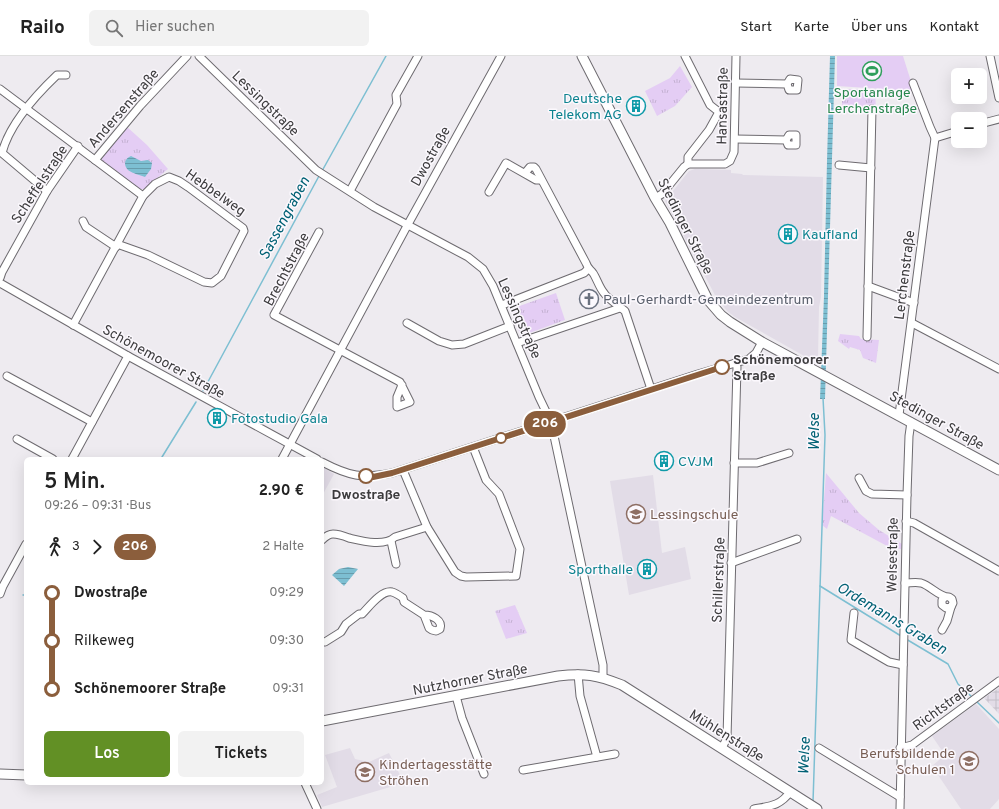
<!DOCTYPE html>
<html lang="de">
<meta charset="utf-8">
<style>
body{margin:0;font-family:Overpass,sans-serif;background:#f2f2f2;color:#222;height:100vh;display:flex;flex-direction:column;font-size:15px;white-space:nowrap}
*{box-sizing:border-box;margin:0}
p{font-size:13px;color:#767676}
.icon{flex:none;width:22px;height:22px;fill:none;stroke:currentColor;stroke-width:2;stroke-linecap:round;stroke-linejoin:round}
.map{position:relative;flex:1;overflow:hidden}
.drawer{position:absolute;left:24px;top:401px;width:300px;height:328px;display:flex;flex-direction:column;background:#fff;border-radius:6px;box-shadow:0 4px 16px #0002}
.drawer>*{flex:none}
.badge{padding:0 8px;border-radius:13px;font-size:14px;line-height:26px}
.tools{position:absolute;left:951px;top:12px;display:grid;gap:8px}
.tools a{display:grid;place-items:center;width:36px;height:36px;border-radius:6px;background:#fff;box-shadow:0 4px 16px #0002;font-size:20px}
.map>.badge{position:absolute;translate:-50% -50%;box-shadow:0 0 0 2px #fff}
.legs{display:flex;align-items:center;gap:6px;height:44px;padding:0 20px;font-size:13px}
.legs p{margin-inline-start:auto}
.overview{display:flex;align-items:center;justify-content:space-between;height:68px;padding:0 20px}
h1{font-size:22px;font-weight:600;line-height:30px}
.action{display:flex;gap:8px;margin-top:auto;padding:8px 20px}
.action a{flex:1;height:46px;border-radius:6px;background:#629025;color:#fff;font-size:16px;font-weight:600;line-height:46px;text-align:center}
.action a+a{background:#f2f2f2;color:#222}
ul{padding:0 20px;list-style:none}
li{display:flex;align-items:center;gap:14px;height:48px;font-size:15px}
li i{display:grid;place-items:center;width:6px;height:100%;margin:0 5px;background:currentColor}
li i::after{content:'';width:10px;height:10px;margin:-5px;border:3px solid;border-radius:50%;background:#fff}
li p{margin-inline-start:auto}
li:first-child i{background:linear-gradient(#0000 50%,currentColor 0)}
li:last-child i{background:linear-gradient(currentColor 50%,#0000 0)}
header{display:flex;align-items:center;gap:24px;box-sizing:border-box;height:56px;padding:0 20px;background:#fff;border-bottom:1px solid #e0e0e0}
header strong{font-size:19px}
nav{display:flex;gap:22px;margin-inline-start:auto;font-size:14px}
.search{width:280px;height:36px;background:#f2f2f2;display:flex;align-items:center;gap:10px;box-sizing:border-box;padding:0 14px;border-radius:6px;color:#767676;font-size:15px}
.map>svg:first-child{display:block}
.built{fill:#e2dce7}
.industrial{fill:url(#industrial-grid)}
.grass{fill:url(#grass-tufts)}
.pitch{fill:#e4cdf4}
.water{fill:url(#water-rules)}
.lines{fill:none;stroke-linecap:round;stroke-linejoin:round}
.stream{stroke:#7dbfd2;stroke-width:1.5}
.minor-casing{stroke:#6e6b70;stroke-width:9}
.major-casing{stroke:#6e6b70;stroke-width:11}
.minor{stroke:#fff;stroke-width:7}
.major{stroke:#fff;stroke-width:9}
.line-1-casing{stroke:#fff;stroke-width:9}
.line-1{stroke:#8b5e3c;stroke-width:6}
.stop-1-dot{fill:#fff;stroke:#8b5e3c;stroke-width:2}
.labels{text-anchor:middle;stroke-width:3;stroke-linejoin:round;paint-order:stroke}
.leisure-label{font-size:14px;fill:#27864d;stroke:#fbf8fd}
.culture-label{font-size:14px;fill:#0d838f;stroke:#fbf8fd;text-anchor:start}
.street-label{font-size:14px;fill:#3d3c3e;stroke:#fbf8fd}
.worship-label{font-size:14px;fill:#5b616d;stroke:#fbf8fd;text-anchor:start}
.stop-label{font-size:14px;font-weight:bold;fill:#3d3c3e;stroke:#fbf8fd;text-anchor:start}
.education-label{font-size:14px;fill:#785e54;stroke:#fbf8fd;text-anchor:start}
.water-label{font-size:15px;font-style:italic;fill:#006174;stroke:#fbf8fd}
</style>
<header>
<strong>Railo</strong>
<div class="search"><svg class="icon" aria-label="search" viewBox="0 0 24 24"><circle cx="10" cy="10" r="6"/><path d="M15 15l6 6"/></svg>Hier suchen</div>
<nav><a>Start</a><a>Karte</a><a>Über uns</a><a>Kontakt</a></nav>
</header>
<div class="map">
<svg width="999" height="753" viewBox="0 0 999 753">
<defs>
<pattern id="industrial-grid" width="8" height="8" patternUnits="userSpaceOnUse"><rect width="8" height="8" fill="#e2dce7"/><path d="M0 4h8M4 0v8" fill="none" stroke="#c3bec7"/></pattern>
<pattern id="grass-tufts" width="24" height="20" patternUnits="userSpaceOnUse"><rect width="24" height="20" fill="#e4cdf4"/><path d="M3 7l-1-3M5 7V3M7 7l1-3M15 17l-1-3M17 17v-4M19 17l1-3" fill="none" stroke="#c4b1d2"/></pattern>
<pattern id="water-rules" width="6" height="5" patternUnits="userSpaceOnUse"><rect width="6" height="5" fill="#7dbfd2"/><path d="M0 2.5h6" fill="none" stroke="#689cac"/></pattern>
</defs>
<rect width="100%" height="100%" fill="#eeebf0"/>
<g class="built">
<path d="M695 113 731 114V117L742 118 743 119 823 121 821 241 819 251 818 302 815 306 735 261 727 255 715 239 665 145 689 115Z"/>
<path d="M322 411 334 418 322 440Z"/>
<path d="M653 419 662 497 685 491 691 523 629 539 610 425Z"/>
<path d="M976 648 999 673V743L990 753H961L932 710 945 699 932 680Z"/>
<path d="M350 692 355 703 369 706 389 697 404 727 322 751 317 739 337 731 325 699Z"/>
</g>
<path class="industrial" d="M999 632V658L984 642Z"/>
<g class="grass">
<path d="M680 10 692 31 675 50 657 60 645 35 670 22Z"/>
<path d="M842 33 875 34 876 53 842 51Z"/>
<path d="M126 70 147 89 168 113 144 133H139L102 105C102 92 118 79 126 70Z"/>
<path d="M556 237 565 264 521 280 511 253Z"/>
<path d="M840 278 859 280 861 283 879 284 876 307 863 302 860 294 850 291 849 293 838 285Z"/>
<path d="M826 417 859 457 879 474 902 488 901 493 889 491 831 460 827 473 822 469Z"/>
<path d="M515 549 527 577 506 583 495 555Z"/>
</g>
<path class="pitch" d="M837 0H903L914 35 837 30Z"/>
<g class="water">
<path d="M830 0H835L825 343H820L824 240 827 105Z"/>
<path d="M131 100 141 105 148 104 152 107 151 113 145 121C138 118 126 117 125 108 125 104 127 102 131 100Z"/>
<path d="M348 511 358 513 344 530 332 519 339 513Z"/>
</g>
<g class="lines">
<g class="stream">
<path d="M322 115 386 0"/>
<path d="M203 335 319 120"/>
<path d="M163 403 162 401 196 346"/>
<path d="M820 530 901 580"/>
<path d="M23 539H26"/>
<path d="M906 583 948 608 958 628 972 641"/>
<path d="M976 645 999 667"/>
<path d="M813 746 825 379 823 342"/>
</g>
<g class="minor-casing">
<g id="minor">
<path d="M199 0 316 114 374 151 468 201 483 213 493 230 539 341 551 366 603 609V621"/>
<path d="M685 0 710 49 719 56 709 74 688 101V108"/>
<path d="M990 0 999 42"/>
<path d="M736 27 787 28 789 34H797L798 24 790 23 787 28"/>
<path d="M0 33 143 140 155 128 169 121 179 125 188 131 243 172 244 175 221 220 212 227 204 226 148 199 117 188"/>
<path d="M980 68 999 63"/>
<path d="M935 82 958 75"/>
<path d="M735 83 786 84 788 89H796V79H789L786 84"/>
<path d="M95 104 140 50 187 0"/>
<path d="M839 109 871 112"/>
<path d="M525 117 530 111H534L536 113 586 207C588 213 590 213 593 217 597 223 599 231 604 237 607 242 620 251 625 255L651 333"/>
<path d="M47 135 2 97C9 69 36 39 57 19H66"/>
<path d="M350 135 397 48 396 39 418 0"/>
<path d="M489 136 506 107 536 124H541"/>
<path d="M655 142 662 138 684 111 688 108H725L730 105 734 96 736 0"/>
<path d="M83 165 86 171 116 191"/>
<path d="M319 176 274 259 400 326 410 346 397 351V341L402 329"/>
<path d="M0 222 2 216 47 135 78 90"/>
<path d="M0 227 128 300 317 403"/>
<path d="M868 230 914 247"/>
<path d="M502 249 584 217 588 213"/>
<path d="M407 267 439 285 452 289 464 288 510 270"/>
<path d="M912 267 999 313"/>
<path d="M73 269 143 140"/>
<path d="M867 281 872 53"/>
<path d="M517 287 620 252"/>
<path d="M7 320 92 366"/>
<path d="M899 359 935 82 930 71 913 27"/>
<path d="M17 383 53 403"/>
<path d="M72 403 128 300"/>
<path d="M282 403 407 170 501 0"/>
<path d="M322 406C349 420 362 423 392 417L698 318 749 303 756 297 762 286"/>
<path d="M734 407H757L789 397"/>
<path d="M403 414 427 471 455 516 461 520 466 521 516 520 520 493 499 438 486 424 473 391"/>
<path d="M859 422 866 435 872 438 907 439"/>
<path d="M906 465 914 467 999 515"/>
<path d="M322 484C325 481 328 478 333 478 338 478 344 480 349 482 362 485 384 491 395 481L427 471"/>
<path d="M391 485 396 508"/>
<path d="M731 507 797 483"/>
<path d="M905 527C910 527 916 526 921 527 931 530 939 541 949 541L952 543 953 547 951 551 946 552 942 549V544L945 541"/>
<path d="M0 538 3 530 26 488"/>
<path d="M854 557 851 584 889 606 903 609"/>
<path d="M942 574 947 565 951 551"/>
<path d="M322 586H325L341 576 346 568 359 558H362C369 551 381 534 392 536 396 537 400 540 403 542L404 546 424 559 429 572 432 574 436 575 440 573C443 564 432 559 424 559"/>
<path d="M578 618 580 640 597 701"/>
<path d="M456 640 462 662 484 718"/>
<path d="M722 692 727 682 737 311 735 307"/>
<path d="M819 692 900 741"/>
<path d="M900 692 912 689 999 625"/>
<path d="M523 714 615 698"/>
<path d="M305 727 317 753"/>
<path d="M754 753C770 750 780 750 790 736"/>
<path d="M900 753 907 439 909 380 911 366"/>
</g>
</g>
<g class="major-casing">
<g id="major">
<path d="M582 0 655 142 670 167 708 244 721 259 730 266 762 286 999 414"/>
<path d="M322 665 558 620C585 617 597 619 622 629L817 753"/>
<path d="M0 718 26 719"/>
</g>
</g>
<use href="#minor" class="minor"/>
<use href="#major" class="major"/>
</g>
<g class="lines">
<g class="line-1-casing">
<path id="line-1" d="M366 420 373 421 392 417 722 311"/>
</g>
<use href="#line-1" class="line-1"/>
</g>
<defs>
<g id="stadium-ring" transform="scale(1)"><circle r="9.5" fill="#fbf8fd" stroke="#2e9e5b" stroke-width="1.5"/><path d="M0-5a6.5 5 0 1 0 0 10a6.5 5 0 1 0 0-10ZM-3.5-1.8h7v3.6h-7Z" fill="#2e9e5b"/></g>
<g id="building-ring" transform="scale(1)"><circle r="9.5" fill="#fbf8fd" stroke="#0f9aa8" stroke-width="1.5"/><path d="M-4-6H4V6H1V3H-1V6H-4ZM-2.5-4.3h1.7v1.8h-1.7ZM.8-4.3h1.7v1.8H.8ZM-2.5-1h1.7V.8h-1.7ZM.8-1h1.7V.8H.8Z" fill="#0f9aa8"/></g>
<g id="church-ring" transform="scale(1)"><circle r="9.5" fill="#fbf8fd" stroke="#6b7280" stroke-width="1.5"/><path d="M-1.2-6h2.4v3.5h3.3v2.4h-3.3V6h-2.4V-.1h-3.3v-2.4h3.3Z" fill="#6b7280"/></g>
<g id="school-ring" transform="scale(1)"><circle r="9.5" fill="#fbf8fd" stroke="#8d6e63" stroke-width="1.5"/><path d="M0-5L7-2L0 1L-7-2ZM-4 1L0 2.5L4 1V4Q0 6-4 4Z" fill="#8d6e63"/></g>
</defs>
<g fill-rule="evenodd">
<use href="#stadium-ring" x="872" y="15"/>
<use href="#building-ring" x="636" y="50"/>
<use href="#building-ring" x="788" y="178"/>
<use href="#church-ring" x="589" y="243"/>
<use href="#building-ring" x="217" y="362"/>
<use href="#building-ring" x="664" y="405"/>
<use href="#school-ring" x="636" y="458"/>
<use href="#building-ring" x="647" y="513"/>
<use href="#school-ring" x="969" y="705"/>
<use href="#school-ring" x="365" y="716"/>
</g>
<g class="stop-1-dot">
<circle cx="722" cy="311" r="7"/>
<circle cx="501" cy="382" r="5"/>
<circle cx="366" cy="420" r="7"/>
</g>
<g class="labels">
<g class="leisure-label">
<text x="872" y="41">Sportanlage<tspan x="872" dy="16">Lerchenstraße</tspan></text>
</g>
<g class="culture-label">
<text x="622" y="47" text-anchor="end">Deutsche<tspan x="622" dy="16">Telekom AG</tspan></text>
<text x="802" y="183">Kaufland</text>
<text x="231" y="367">Fotostudio Gala</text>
<text x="678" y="410">CVJM</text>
<text x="633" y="518" text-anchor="end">Sporthalle</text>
</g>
<g class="street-label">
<text transform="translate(266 47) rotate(44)" y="5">Lessingstraße</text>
<text transform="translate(722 50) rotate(-89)" y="5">Hansastraße</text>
<text transform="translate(123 52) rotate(-49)" y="5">Andersenstraße</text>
<text transform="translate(430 100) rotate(-61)" y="5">Dwostraße</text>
<text transform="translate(39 128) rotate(-57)" y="5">Scheffelstraße</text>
<text transform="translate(216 136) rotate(35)" y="5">Hebbelweg</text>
<text transform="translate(686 170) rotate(63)" y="5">Stedinger Straße</text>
<text transform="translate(286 213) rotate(-62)" y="5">Brechtstraße</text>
<text transform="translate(904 219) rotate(-83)" y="5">Lerchenstraße</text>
<text transform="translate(520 262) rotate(66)" y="5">Lessingstraße</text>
<text transform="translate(164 305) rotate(29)" y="5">Schönemoorer Straße</text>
<text transform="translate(937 364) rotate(29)" y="5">Stedinger Straße</text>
<text transform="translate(892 499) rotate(-89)" y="5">Welsestraße</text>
<text transform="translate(718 524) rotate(-88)" y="5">Schillerstraße</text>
<text transform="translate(470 623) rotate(-11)" y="5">Nutzhorner Straße</text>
<text transform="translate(943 650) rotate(-36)" y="5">Richtstraße</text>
<text transform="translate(727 679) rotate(32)" y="5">Mühlenstraße</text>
</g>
<g class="worship-label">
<text x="603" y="248">Paul-Gerhardt-Gemeindezentrum</text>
</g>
<g class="stop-label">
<text x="733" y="308">Schönemoorer<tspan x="733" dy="16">Straße</tspan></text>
<text x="366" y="443" text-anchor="middle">Dwostraße</text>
</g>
<g class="education-label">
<text x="650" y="463">Lessingschule</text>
<text x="955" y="702" text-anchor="end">Berufsbildende<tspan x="955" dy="16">Schulen 1</tspan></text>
<text x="379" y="713">Kindertagesstätte<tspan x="379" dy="16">Ströhen</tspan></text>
</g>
<g class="water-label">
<text transform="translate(284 162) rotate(-62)" y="5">Sassengraben</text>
<text transform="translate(814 376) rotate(-90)" y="5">Welse</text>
<text transform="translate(892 562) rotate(31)" y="5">Ordemanns Graben</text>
<text transform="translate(804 700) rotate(-88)" y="5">Welse</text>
</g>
</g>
</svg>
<div class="tools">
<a>+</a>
<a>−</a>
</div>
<b class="badge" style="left:545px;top:368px;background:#8b5e3c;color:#fff">206</b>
<section class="drawer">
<div class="overview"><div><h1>5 Min.</h1><p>09:26 – 09:31 · Bus</p></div><b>2.90 €</b></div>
<div class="legs"><svg class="icon" aria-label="walk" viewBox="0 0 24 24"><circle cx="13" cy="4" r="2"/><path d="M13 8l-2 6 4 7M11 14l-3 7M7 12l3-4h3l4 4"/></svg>3<svg class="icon" aria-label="forward" viewBox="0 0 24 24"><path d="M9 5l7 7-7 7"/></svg><b class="badge" style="background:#8b5e3c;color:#fff">206</b><p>2 Halte</p></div>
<ul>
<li><i style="color:#8b5e3c"></i><b>Dwostraße</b><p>09:29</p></li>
<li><i style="color:#8b5e3c"></i><span>Rilkeweg</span><p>09:30</p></li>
<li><i style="color:#8b5e3c"></i><b>Schönemoorer Straße</b><p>09:31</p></li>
</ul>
<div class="action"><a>Los</a><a>Tickets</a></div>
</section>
</div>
